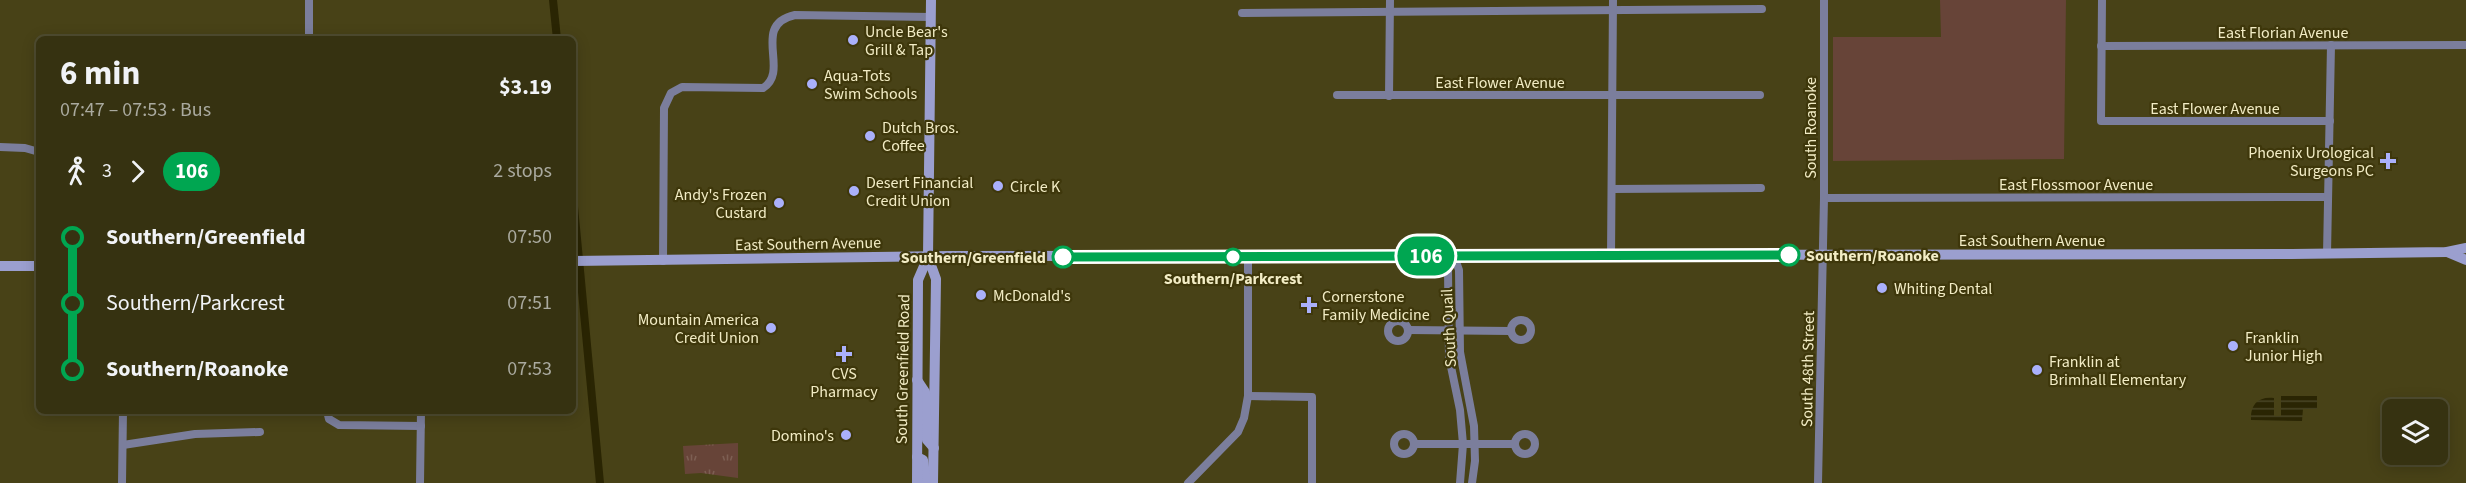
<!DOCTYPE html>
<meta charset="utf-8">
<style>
body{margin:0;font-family:"Source Sans 3",sans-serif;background:#3d3a1a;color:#f1f3f6;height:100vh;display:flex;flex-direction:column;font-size:22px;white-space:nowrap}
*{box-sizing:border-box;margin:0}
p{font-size:20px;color:#aaaa9f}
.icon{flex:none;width:33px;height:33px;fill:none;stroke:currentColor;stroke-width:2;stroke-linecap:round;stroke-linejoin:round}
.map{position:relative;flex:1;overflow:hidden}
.drawer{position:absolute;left:36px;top:36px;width:540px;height:378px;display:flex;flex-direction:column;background:#363211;border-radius:9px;box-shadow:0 3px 15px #0003,0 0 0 2px #504d31}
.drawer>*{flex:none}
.badge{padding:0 12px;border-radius:20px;font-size:21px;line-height:39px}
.controls{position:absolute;left:2382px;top:399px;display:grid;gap:12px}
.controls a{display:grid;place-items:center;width:66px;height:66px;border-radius:9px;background:#363211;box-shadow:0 3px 15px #0003,0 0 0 2px #504d31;font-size:30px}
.map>.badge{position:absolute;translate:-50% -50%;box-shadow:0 0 0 3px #fff}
.legs{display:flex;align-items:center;gap:9px;height:66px;padding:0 24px;font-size:20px}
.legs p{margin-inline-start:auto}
.head{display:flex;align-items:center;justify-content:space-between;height:102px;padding:0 24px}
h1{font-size:33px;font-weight:700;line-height:45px}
ul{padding:0 24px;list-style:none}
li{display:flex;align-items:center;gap:21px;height:66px;font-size:22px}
li i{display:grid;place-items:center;width:9px;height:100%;margin:0 8px;background:currentColor}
li i::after{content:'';width:15px;height:15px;margin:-8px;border:4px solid;border-radius:50%;background:#363211}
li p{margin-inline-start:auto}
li:first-child i{background:linear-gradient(#0000 50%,currentColor 0)}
li:last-child i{background:linear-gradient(currentColor 50%,#0000 0)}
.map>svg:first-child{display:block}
.grass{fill:#674438}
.park{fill:url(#park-tufts)}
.water{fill:url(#water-rules)}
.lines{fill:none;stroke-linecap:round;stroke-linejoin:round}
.canal{stroke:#2a2503;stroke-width:8}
.minor{stroke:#7b7e9c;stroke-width:8}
.secondary{stroke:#9b9fcf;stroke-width:10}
.line-1-casing{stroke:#fff;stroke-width:14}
.line-1{stroke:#00a651;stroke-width:9}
.poi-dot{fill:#aab0fb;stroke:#3e370b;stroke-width:2}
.stop-1-dot{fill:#fff;stroke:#00a651;stroke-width:3}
.labels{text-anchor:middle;stroke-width:4.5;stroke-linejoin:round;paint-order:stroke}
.poi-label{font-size:16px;fill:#f2ecc5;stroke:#3e370b;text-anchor:start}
.street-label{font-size:16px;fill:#f2ecc5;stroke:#3e370b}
.stop-label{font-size:16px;font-weight:bold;fill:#f2ecc5;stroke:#3e370b;text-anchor:start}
</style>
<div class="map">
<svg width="2466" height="483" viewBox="0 0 2466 483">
<defs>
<pattern id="park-tufts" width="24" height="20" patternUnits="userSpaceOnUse" patternTransform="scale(1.5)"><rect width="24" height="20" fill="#674438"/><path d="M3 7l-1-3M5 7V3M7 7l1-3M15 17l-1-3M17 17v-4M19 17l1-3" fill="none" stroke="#7d5f53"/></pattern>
<pattern id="water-rules" width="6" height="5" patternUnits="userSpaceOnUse" patternTransform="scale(1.5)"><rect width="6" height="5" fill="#2a2503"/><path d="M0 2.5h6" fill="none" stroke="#494526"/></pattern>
</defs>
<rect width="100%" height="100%" fill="#484217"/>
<path class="grass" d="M1940 0H2066L2064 159 1833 161V37H1941Z"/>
<path class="park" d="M738 443V478L701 473 685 474 683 446Z"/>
<path class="water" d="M2281 396H2317V409H2303L2302 421 2251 420C2250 405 2258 396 2274 398V416H2281Z"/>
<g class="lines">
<g class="canal">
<path d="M553 0 557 39"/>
<path d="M573 196 600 483"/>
</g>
<g class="minor">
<path d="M309 0V39"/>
<path d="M2102 0 2101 121H2330"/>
<path d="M1242 13 1762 9"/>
<path d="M2101 46 2466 45"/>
<path d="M1337 95H1760"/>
<path d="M1389 96 1390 0"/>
<path d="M0 147 25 148 39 152"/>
<path d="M1612 189 1761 188"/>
<path d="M1824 198 2328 197"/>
<path d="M2327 254 2331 45"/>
<path d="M1454 256 1448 270 1449 357 1460 410 1463 444 1460 483"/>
<path d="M1454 256 1459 270 1460 352 1474 426 1475 461 1472 483"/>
<path d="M1611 256 1613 0"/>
<path d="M663 261 664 108 671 93 682 87 763 88C791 71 750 25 795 15L931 17"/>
<circle cx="1521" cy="330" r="10"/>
<circle cx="1398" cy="331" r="10"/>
<path d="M1408 330 1511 331"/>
<path d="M1248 396 1312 397V483"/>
<path d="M327 411 329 419 339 425 421 426"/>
<circle cx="1525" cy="444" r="10"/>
<circle cx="1404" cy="444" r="10"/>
<path d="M1414 444H1515"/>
<path d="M123 445 195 434 260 432"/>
<path d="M122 483 123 411"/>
<path d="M420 483 421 411"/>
<path d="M1188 483 1238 432 1244 418 1248 396V257"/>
<path d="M1818 483 1824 198V0"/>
</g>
<g class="secondary">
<path d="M2447 252 2466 260"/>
<path d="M928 257 936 279 933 483"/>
<path d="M573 261 950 256 2292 254 2447 252 2466 248"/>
<path d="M0 266H39"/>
<path d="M917 380 925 392 927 440 934 448"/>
<path d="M917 457 923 460 926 483"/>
<path d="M917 483 918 280 928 257 931 0"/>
</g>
</g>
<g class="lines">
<g class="line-1-casing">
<path id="line-1" d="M1063 257 1789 255"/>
</g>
<use href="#line-1" class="line-1"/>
</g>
<g class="poi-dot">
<circle cx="853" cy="40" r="6"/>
<circle cx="812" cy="84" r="6"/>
<circle cx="870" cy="136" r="6"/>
<path d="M2385 152h6v6h6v6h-6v6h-6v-6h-6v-6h6z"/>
<circle cx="998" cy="186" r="6"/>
<circle cx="854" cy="191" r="6"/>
<circle cx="779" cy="203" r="6"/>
<circle cx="1882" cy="288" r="6"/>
<circle cx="981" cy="295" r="6"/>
<path d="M1306 296h6v6h6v6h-6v6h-6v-6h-6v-6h6z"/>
<circle cx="771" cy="328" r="6"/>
<circle cx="2233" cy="346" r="6"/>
<path d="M841 345h6v6h6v6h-6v6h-6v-6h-6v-6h6z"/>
<circle cx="2037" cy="370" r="6"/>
<circle cx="846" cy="435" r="6"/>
</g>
<g class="stop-1-dot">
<circle cx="1789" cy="255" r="10"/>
<circle cx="1063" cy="257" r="10"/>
<circle cx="1233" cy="257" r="8"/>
</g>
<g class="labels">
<g class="poi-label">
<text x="865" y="37">Uncle Bear's<tspan x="865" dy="18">Grill &amp; Tap</tspan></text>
<text x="824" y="81">Aqua-Tots<tspan x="824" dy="18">Swim Schools</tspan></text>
<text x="882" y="133">Dutch Bros.<tspan x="882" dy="18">Coffee</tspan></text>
<text x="2374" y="158" text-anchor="end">Phoenix Urological<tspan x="2374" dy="18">Surgeons PC</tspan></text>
<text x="866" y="188">Desert Financial<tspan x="866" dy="18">Credit Union</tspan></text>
<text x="1010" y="192">Circle K</text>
<text x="767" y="200" text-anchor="end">Andy's Frozen<tspan x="767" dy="18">Custard</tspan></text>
<text x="1894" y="294">Whiting Dental</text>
<text x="993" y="301">McDonald's</text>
<text x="1322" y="302">Cornerstone<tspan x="1322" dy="18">Family Medicine</tspan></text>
<text x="759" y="325" text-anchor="end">Mountain America<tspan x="759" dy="18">Credit Union</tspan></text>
<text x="2245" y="343">Franklin<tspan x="2245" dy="18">Junior High</tspan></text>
<text x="2049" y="367">Franklin at<tspan x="2049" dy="18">Brimhall Elementary</tspan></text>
<text x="844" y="379" text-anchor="middle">CVS<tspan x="844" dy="18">Pharmacy</tspan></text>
<text x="834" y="441" text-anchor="end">Domino's</text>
</g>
<g class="street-label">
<text x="2283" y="38">East Florian Avenue</text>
<text x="1500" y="88">East Flower Avenue</text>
<text x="2215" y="114">East Flower Avenue</text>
<text transform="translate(1810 128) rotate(-90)" y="6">South Roanoke</text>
<text x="2076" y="190">East Flossmoor Avenue</text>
<text x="2032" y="246">East Southern Avenue</text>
<text transform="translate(808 243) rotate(-1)" y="6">East Southern Avenue</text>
<text transform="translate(1448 328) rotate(-93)" y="6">South Quail</text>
<text transform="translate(902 369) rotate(-89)" y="6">South Greenfield Road</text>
<text transform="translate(1807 369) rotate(-89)" y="6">South 48th Street</text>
</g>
<g class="stop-label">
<text x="1806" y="261">Southern/Roanoke</text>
<text x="1046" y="263" text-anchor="end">Southern/Greenfield</text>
<text x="1233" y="284" text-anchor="middle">Southern/Parkcrest</text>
</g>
</g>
</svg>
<div class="controls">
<a><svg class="icon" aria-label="layers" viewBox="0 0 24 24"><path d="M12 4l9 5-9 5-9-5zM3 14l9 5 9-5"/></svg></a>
</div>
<b class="badge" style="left:1426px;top:256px;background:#00a651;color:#fff">106</b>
<section class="drawer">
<div class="head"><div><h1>6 min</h1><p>07:47 – 07:53 · Bus</p></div><b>$3.19</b></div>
<div class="legs"><svg class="icon" aria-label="walk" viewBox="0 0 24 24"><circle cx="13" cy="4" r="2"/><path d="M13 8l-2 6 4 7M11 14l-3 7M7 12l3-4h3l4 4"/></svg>3<svg class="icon" aria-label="forward" viewBox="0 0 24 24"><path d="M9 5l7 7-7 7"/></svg><b class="badge" style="background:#00a651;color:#fff">106</b><p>2 stops</p></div>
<ul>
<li><i style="color:#00a651"></i><b>Southern/Greenfield</b><p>07:50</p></li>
<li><i style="color:#00a651"></i><span>Southern/Parkcrest</span><p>07:51</p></li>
<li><i style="color:#00a651"></i><b>Southern/Roanoke</b><p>07:53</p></li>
</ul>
</section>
</div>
